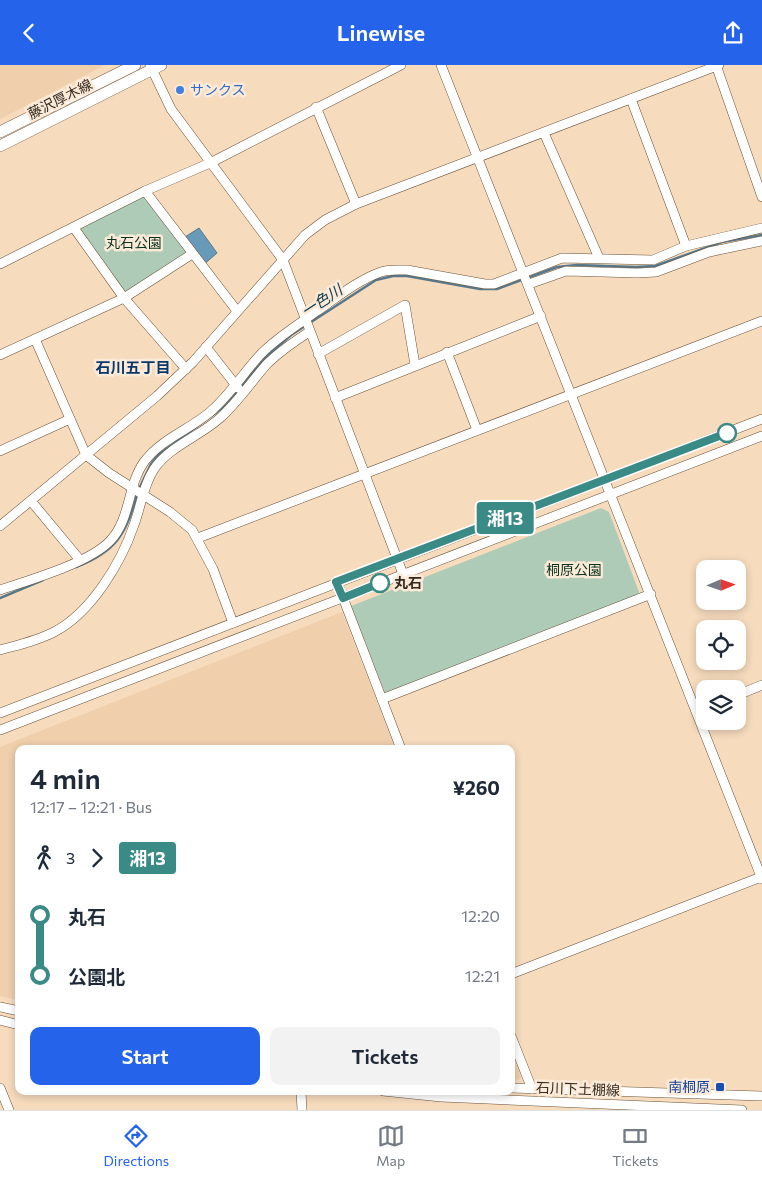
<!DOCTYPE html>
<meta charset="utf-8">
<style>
body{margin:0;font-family:Commissioner,"Noto Sans JP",sans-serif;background:#f2f2f3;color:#1f2937;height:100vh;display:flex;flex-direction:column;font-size:19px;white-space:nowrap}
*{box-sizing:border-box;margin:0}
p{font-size:16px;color:#747a83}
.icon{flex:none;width:28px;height:28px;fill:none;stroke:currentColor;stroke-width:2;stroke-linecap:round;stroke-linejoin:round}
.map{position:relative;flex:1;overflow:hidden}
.sheet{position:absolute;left:15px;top:680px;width:500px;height:350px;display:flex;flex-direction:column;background:#fff;border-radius:10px;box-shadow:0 2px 8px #0003}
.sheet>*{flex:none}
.badge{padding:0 10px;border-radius:4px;font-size:18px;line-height:32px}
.needle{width:32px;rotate:88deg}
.controls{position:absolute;left:696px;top:495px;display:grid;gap:10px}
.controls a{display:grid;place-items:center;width:50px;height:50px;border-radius:10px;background:#fff;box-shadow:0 2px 8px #0003;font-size:25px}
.map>.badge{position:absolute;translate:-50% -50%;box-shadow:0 0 0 2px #fff}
.legs{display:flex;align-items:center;gap:8px;height:55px;padding:0 15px;font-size:16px}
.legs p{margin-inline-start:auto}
.head{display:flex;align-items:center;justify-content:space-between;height:85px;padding:0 15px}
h1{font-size:28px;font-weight:600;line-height:38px}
.button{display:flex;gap:10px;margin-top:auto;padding:10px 15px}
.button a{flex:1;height:58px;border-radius:10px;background:#2563eb;color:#fff;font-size:20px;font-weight:600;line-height:58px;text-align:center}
.button a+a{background:#f2f2f3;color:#1f2937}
ul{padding:0 15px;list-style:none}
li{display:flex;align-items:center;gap:18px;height:60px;font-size:19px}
li i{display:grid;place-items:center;width:8px;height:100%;margin:0 6px;background:currentColor}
li i::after{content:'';width:12px;height:12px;margin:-6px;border:4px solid;border-radius:50%;background:#fff}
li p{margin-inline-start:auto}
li:first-child i{background:linear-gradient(#0000 50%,currentColor 0)}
li:last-child i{background:linear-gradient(currentColor 50%,#0000 0)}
header{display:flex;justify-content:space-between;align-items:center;height:65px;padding:0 15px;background:#2563eb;color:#fff;font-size:22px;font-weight:600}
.menu{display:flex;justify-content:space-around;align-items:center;height:70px;border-top:1px solid #e0e1e3;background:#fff;font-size:14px;color:#747a83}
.menu a{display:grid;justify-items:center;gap:2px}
.menu .current{color:#2563eb}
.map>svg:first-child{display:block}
.built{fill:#efcfac}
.green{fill:#adcbb7}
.water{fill:#679ab8;stroke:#57788a}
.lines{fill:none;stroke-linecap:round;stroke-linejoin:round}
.stream{stroke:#57788a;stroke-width:2.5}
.minor-casing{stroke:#6a5239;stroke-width:10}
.major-casing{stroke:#6a5239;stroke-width:12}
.minor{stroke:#fff;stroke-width:9}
.major{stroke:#fff;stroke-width:11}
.line-1-casing{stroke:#fff;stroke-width:11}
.line-1{stroke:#3a8a85;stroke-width:8}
.shop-dot{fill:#3f7fe0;stroke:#fbead8;stroke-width:2}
.stop-1-dot{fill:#fff;stroke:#3a8a85;stroke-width:2.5}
.transit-dot{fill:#1a4fb4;stroke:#fbead8;stroke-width:2}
.labels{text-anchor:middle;stroke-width:5;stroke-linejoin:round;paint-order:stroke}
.shop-label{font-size:14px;fill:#366cbe;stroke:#fbead8;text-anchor:start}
.street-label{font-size:14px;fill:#33291e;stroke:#fbead8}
.park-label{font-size:14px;fill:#09331d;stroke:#fbead8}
.stop-label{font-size:14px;font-weight:bold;fill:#33291e;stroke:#fbead8;text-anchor:start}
.transit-label{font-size:14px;fill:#164399;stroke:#fbead8;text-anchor:end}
.water-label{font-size:15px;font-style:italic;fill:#09364c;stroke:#fbead8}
.neighbourhood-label{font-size:15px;font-weight:bold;fill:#0a3769;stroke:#fbead8}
</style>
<header><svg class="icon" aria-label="back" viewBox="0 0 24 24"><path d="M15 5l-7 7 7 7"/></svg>Linewise<svg class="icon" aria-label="share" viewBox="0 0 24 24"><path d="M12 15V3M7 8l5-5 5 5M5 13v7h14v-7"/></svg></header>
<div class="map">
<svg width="762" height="1045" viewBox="0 0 762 1045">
<rect width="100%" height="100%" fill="#f6dbbd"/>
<g class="built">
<path d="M0 0H105L0 54Z"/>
<path d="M342 547 395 684H19V935L0 931V682Z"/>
<path d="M511 985 521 1012 518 1015 511 1014Z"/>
</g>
<g class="green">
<path d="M145 126 192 189 124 233 74 163Z"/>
<path d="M601 443 609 447 639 527 638 531 385 628 351 541Z"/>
</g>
<path class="water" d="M199 163 217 188 202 201 182 174Z"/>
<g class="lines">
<g class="stream">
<path d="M139 424 151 399 158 390 225 341 266 292 291 270 376 215 393 211H407L480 224H497L557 202 577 200 636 202 655 201 722 177 762 170"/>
<path d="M76 502C115 487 127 469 137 429"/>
<path d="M0 533 43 515"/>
</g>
<g class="minor-casing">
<g id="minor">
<path d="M150 0 171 44 283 195 403 509"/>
<path d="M441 0 762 814"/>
<path d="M716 0 762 132"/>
<path d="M631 34 686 181"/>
<path d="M316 42 356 139"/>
<path d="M544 68 599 193"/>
<path d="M145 126 237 246"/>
<path d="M74 163 124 233 186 304"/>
<path d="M0 199 145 126 210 98 401 0"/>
<path d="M529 219 566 206 637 208 656 207 709 187 762 176"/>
<path d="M35 274 86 390 109 408 170 447 192 465 213 504 233 558"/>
<path d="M206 282 238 323"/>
<path d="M447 287 477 365"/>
<path d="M318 289 405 240 415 300"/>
<path d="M0 290 124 233 192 189"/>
<path d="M335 333 541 251"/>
<path d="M0 386 70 354"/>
<path d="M31 436 80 495"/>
<path d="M0 461 157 331 193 297 305 170 325 155 356 139 719 0"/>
<path d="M198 473 762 256"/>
<path d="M337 517 401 684"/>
<path d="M0 525C30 515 89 498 110 476 131 454 127 421 144 397 161 374 189 365 210 347 230 330 244 307 262 288 279 271 298 260 317 246 336 233 358 215 381 207 389 204 398 205 407 205L485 219H494L562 193 653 195 686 181 762 163"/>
<path d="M0 585C18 580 37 576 54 567 91 548 121 498 134 460 141 441 143 421 154 404 170 381 200 371 220 353 238 337 251 317 267 299 279 287 295 276 309 267"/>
<path d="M738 630 762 620"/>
<path d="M382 634 651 529"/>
<path d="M0 648 762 354"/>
<path d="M0 665 762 371"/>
<path d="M511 909 761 812"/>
<path d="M0 942 19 946"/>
<path d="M0 955 19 960"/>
<path d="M511 971 532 1024"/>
<path d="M0 1023 9 1045"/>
<path d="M511 1023 762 1031"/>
<path d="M301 1026 302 1045"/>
<path d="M383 1026 441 1032 742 1045"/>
</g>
</g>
<g class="major-casing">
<g id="major">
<path d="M0 67 135 0"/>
<path d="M0 81 161 0"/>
</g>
</g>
<use href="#minor" class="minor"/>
<use href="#major" class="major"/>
</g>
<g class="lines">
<g class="line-1-casing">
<path id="line-1" d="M380 518 343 533 336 517 727 368"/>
</g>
<use href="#line-1" class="line-1"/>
</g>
<circle class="shop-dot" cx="180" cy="25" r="5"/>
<g class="stop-1-dot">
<circle cx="727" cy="368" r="9"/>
<circle cx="380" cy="518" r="9"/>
</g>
<rect class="transit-dot" x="715" y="1017" width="10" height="10" rx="2.5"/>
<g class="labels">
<g class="shop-label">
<text x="190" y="30">サンクス</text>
</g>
<g class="street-label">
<text transform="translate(60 34) rotate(-27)" y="5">藤沢厚木線</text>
<text transform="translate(578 1024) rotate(2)" y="5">石川下土棚線</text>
</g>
<g class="park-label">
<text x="134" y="183">丸石公園</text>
<text x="574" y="510">桐原公園</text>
</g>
<g class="stop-label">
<text x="394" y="523">丸石</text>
</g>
<g class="transit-label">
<text x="710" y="1027">南桐原</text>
</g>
<g class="water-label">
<text transform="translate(322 236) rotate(-33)" y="5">一色川</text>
</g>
<g class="neighbourhood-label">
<text x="133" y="308">石川五丁目</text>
</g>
</g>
</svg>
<div class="controls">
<a><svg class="needle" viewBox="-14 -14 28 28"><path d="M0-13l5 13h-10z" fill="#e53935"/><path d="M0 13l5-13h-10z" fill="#747a83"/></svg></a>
<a><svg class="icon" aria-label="locate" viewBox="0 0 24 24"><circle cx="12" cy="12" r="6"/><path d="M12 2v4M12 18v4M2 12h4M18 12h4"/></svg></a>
<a><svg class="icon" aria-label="layers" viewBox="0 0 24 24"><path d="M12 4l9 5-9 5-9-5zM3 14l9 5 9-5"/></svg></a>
</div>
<b class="badge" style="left:505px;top:453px;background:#3a8a85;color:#fff">湘13</b>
<section class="sheet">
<div class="head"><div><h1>4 min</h1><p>12:17 – 12:21 · Bus</p></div><b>¥260</b></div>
<div class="legs"><svg class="icon" aria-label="walk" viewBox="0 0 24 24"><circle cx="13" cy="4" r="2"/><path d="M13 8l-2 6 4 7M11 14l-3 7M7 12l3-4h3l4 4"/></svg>3<svg class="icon" aria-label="forward" viewBox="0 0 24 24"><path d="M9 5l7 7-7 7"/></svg><b class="badge" style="background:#3a8a85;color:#fff">湘13</b></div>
<ul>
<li><i style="color:#3a8a85"></i><b>丸石</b><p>12:20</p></li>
<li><i style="color:#3a8a85"></i><b>公園北</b><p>12:21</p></li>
</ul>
<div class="button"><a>Start</a><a>Tickets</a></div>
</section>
</div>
<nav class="menu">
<a class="current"><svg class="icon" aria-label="directions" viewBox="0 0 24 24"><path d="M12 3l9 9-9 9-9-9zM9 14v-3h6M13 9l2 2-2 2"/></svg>Directions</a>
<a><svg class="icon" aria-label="map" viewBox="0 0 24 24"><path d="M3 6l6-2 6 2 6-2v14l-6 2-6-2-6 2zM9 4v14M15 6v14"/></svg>Map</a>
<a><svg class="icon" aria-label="tickets" viewBox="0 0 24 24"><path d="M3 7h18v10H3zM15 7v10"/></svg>Tickets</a>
</nav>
